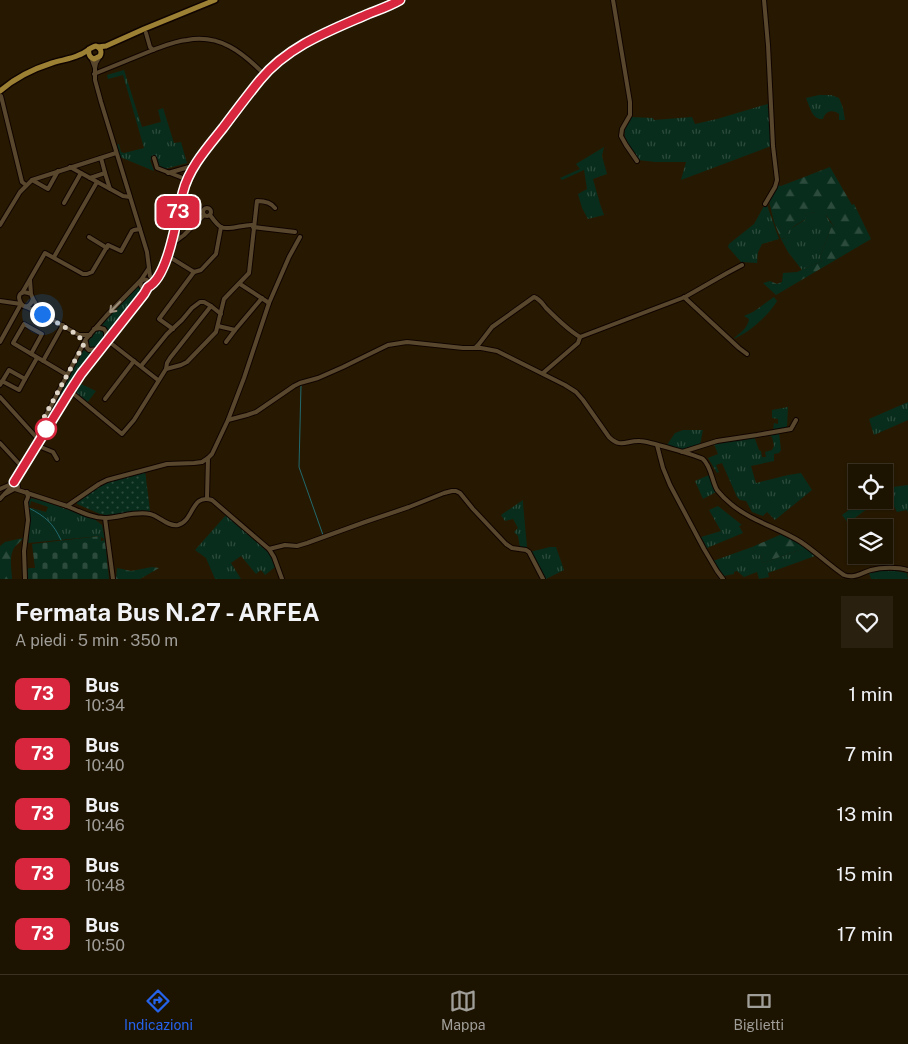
<!DOCTYPE html>
<html lang="it">
<meta charset="utf-8">
<style>
body{margin:0;font-family:"Public Sans",sans-serif;background:#2a2010;color:#f1f3f6;height:100vh;display:flex;flex-direction:column;font-size:19px;white-space:nowrap}
*{box-sizing:border-box;margin:0}
p{font-size:16px;color:#a09e99}
.icon{flex:none;width:28px;height:28px;fill:none;stroke:currentColor;stroke-width:2;stroke-linecap:round;stroke-linejoin:round}
.map{position:relative;height:579px;overflow:hidden}
.side{display:flex;flex-direction:column;background:#1d1301;flex:1}
.side>*{flex:none}
.badge{padding:0 10px;border-radius:8px;font-size:18px;line-height:32px}
.tools{position:absolute;left:848px;top:464px;display:grid;gap:10px}
.tools a{display:grid;place-items:center;width:45px;height:45px;border-radius:0px;background:#1d1301;box-shadow:0 1px 4px #0004,0 0 0 1px #3b3223;font-size:25px}
.you{position:absolute;width:25px;height:25px;margin:-12px;border:4px solid #fff;border-radius:50%;background:#1a73e8;box-shadow:0 0 0 8px #1a73e833}
.map>.badge{position:absolute;translate:-50% -50%;box-shadow:0 0 0 2px #fff}
.round{display:grid;place-items:center;flex:none;width:52px;height:52px;border-radius:0px;background:#2a2010}
.headline{display:flex;align-items:center;justify-content:space-between;height:85px;padding:0 15px}
h1{font-size:24px;font-weight:700;line-height:38px}
ul{padding:0;list-style:none}
li{display:flex;align-items:center;gap:15px;height:60px;padding:0 15px}
li div{flex:1}
li b{display:block;font-size:19px}
li em{font-style:normal}
li .badge{min-width:55px;font-weight:700;text-align:center}
.dock{display:flex;justify-content:space-around;align-items:center;height:70px;border-top:1px solid #3b3223;background:#1d1301;font-size:14px;color:#a09e99}
.dock a{display:grid;justify-items:center;gap:2px}
.dock .current{color:#2563eb}
.map>svg:first-child{display:block}
.grass{fill:url(#grass-tufts)}
.forest{fill:url(#forest-firs)}
.cemetery{fill:url(#cemetery-stones)}
.garden{fill:url(#garden-dots)}
.lines{fill:none;stroke-linecap:round;stroke-linejoin:round}
.stream{stroke:#22696e;stroke-width:1}
.minor-casing{stroke:#100400;stroke-width:6}
.major-casing{stroke:#100400;stroke-width:8}
.minor{stroke:#58472d;stroke-width:4}
.major{stroke:#9c8034;stroke-width:5}
.oneway{stroke:#9c8e7a}
.line-casing{stroke:#fff;stroke-width:11}
.line{stroke:#d7263d;stroke-width:8}
.walk{stroke:#e0d6c8;stroke-width:5;stroke-dasharray:0 9}
.stop-dot{fill:#fff;stroke:#d7263d;stroke-width:2.5}
</style>
<div class="map">
<svg width="908" height="579" viewBox="0 0 908 579">
<defs>
<pattern id="grass-tufts" width="24" height="20" patternUnits="userSpaceOnUse" patternTransform="scale(1.25)"><rect width="24" height="20" fill="#082d1c"/><path d="M3 7l-1-3M5 7V3M7 7l1-3M15 17l-1-3M17 17v-4M19 17l1-3" fill="none" stroke="#2c4b3c"/></pattern>
<pattern id="forest-firs" width="22" height="20" patternUnits="userSpaceOnUse" patternTransform="scale(1.25)"><rect width="22" height="20" fill="#082d1c"/><path d="M5 1l3.5 6h-7zM16 11l3.5 6h-7z" fill="#2c4b3c"/></pattern>
<pattern id="cemetery-stones" width="16" height="16" patternUnits="userSpaceOnUse" patternTransform="scale(1.25)"><rect width="16" height="16" fill="#082d1c"/><path d="M2 7V4a2 2 0 0 1 4 0v3zM10 15v-3a2 2 0 0 1 4 0v3z" fill="#2c4b3c"/></pattern>
<pattern id="garden-dots" width="8" height="8" patternUnits="userSpaceOnUse" patternTransform="scale(1.25)"><rect width="8" height="8" fill="#082d1c"/><path d="M2 2h.1M6 6h.1" fill="none" stroke="#2c4b3c" stroke-width="1.8" stroke-linecap="round"/></pattern>
</defs>
<rect width="100%" height="100%" fill="#271901"/>
<g class="grass">
<path d="M124 70 142 127 161 122 158 110 163 108 174 143 181 142 187 163 165 169 159 167 155 156 152 157 153 159 150 160 154 171 120 157 116 145 119 144 121 152 124 153 144 148 123 75 108 79 107 75Z"/>
<path d="M819 95H831L839 98 843 108 845 120H839V114C833 109 825 111 823 119 812 120 810 107 806 98Z"/>
<path d="M771 103V106L767 107 770 111 771 146 681 180 686 162H655L638 160C632 152 622 139 625 129 626 125 629 121 630 117L653 118 654 120 692 117 695 124 717 119Z"/>
<path d="M604 147 602 156 607 174 593 179 600 204 604 215 588 219 582 208 578 194 587 189 584 170 562 180 560 178 580 169 576 164Z"/>
<path d="M767 205 779 239 762 244 758 252 757 263 741 262 728 247 729 244 754 224 764 206Z"/>
<path d="M818 212 822 215 825 214 830 222 834 226 831 228 820 257 822 261 802 270 788 252 781 239 785 238 790 229 805 220V216L808 213Z"/>
<path d="M139 284 141 288 145 289 107 336 105 328 98 326Z"/>
<path d="M774 297 777 301C769 315 748 334 733 339 740 333 748 328 749 319L744 316 753 312Z"/>
<path d="M102 329C107 338 98 348 89 348 86 339 93 330 102 329Z"/>
<path d="M82 350H83L87 352 95 351 70 383 43 428 40 429Z"/>
<path d="M81 384 96 391 87 403 75 394Z"/>
<path d="M908 402V420L874 435 869 419Z"/>
<path d="M788 407 787 428 773 431 774 423 778 424V419L772 418V410Z"/>
<path d="M683 430H703L700 445 682 450 667 445 675 433Z"/>
<path d="M779 433 781 450 779 453 774 454V461L751 466 756 483 788 475 801 473 812 490 775 520 767 512 763 516 752 512 746 501 740 500 737 497 722 463 716 465 719 472 717 473 708 458 718 454 714 444 754 437 755 439 759 450 761 451 762 457H766L765 452 772 450 774 446 772 437 768 435Z"/>
<path d="M709 475 716 492 703 499 695 481Z"/>
<path d="M908 485V513L907 510 897 512 889 497 886 488Z"/>
<path d="M30 498 39 500 93 518 102 525 105 540 100 536 28 543 30 515 29 509 31 508 46 512 48 507 31 501 30 506 28 505Z"/>
<path d="M523 500V503L527 547H520L518 536 514 532 518 528 513 519 505 521 501 515Z"/>
<path d="M863 500H879L848 523 842 515Z"/>
<path d="M718 506 742 525 739 526 743 533 707 548 701 537 721 531 709 510Z"/>
<path d="M226 515 270 554 275 567 265 575 261 570 256 574 241 556 231 563 241 579H215L206 558 195 550Z"/>
<path d="M550 547H556L564 570 546 579H544L530 552Z"/>
<path d="M752 547 757 555H760L763 563 805 548 815 556 768 573 769 577 759 579 757 572 744 577 737 571 734 572V574L724 576 713 561Z"/>
<path d="M877 571H896L907 573 908 579H871L869 573Z"/>
</g>
<g class="forest">
<path d="M830 167 852 205 854 204 871 239 776 295 763 283 770 281 777 284 782 282 783 273 797 272 822 261 820 257 831 228 834 226 826 215H822C817 212 810 211 805 216L806 219C798 224 787 228 787 237L781 239 774 222 769 201 777 185 781 186Z"/>
<path d="M782 534 800 543 805 548 763 563 760 555 757 556 752 547Z"/>
<path d="M23 538C21 542 15 545 13 550 9 558 12 571 12 579H0V546L5 542Z"/>
<path d="M152 567 159 568 140 579H116L117 568 131 571Z"/>
</g>
<path class="cemetery" d="M101 536V541L105 540 109 579H28L27 570 29 568H35L32 544Z"/>
<path class="garden" d="M145 470 150 511 106 515 100 514 77 504V501L101 485 106 482Z"/>
<g class="lines">
<g class="stream">
<path d="M301 385 299 467 323 535"/>
<path d="M29 508C46 517 53 523 61 540"/>
</g>
<g class="minor-casing">
<g id="minor">
<path d="M613 0 630 102V115L622 129 621 136 626 145 637 161"/>
<path d="M764 0 768 45 773 146 777 180 775 187 765 204"/>
<path d="M146 33 150 47 153 50C164 46 175 41 187 40 220 34 242 52 264 74"/>
<path d="M91 57 95 68 96 63 100 56"/>
<path d="M95 68V80L101 102 147 252 150 276 152 278"/>
<path d="M94 74 153 50"/>
<path d="M1 96 22 182 26 185"/>
<path d="M101 158 105 173"/>
<path d="M154 158 157 168 188 180"/>
<path d="M70 167 123 196 130 197"/>
<path d="M168 173 189 167"/>
<path d="M90 178 105 173 110 189"/>
<path d="M32 180 48 189 58 171"/>
<path d="M64 203 81 173"/>
<circle cx="207" cy="212" r="4"/>
<path d="M210 215C213 219 217 225 221 227 228 231 244 224 253 225"/>
<path d="M0 225 20 192 32 180 116 153"/>
<path d="M253 227 295 232"/>
<path d="M89 237 107 248"/>
<path d="M176 241 184 235 204 215"/>
<path d="M171 249 178 235V221"/>
<path d="M168 256 194 272 159 319 173 329"/>
<path d="M54 257 97 182"/>
<path d="M194 272 201 270 216 254 221 227"/>
<circle cx="145" cy="284" r="4.5"/>
<path d="M30 280 31 294 33 299C24 322 8 284 31 294"/>
<path d="M240 284 269 303"/>
<path d="M22 293 45 253 83 274H87L92 272 108 245 121 251 132 231 134 230 140 229"/>
<path d="M684 297 739 348 747 354"/>
<path d="M33 299 42 314"/>
<path d="M0 301 21 304 0 342"/>
<path d="M24 306 42 314 79 335H90"/>
<path d="M218 326 235 330 262 298"/>
<path d="M94 329 100 328 104 329 106 332V336"/>
<path d="M106 336 112 344 158 380"/>
<path d="M86 342 87 348 89 350 100 349"/>
<path d="M226 342 235 330"/>
<path d="M476 347 479 344 492 327 534 297C540 299 542 303 546 308 556 318 568 330 580 337L685 297 727 273 742 265"/>
<path d="M31 354 42 334 24 324 13 343C31 354 49 364 67 375"/>
<path d="M43 361 63 325"/>
<path d="M141 366 167 334 182 320 192 308 200 302H204L211 306"/>
<path d="M166 369 167 363 170 358 211 306 221 314"/>
<path d="M543 373 578 343 580 337"/>
<path d="M25 379 37 358"/>
<path d="M0 385 9 370 25 379 19 390 2 381"/>
<path d="M70 391 122 434 134 420 166 369 181 365 187 362 216 332 224 299 249 273 257 201C264 201 271 202 275 208"/>
<path d="M0 397 37 438"/>
<path d="M105 399 134 361"/>
<path d="M228 420 244 378 269 303 289 257 300 237"/>
<path d="M37 442 39 428 43 421 86 339 106 316 141 280 149 268"/>
<path d="M0 443 23 468"/>
<path d="M36 445 53 452 57 459"/>
<path d="M657 445 663 468 670 485 704 549 717 571 723 579"/>
<path d="M682 452 717 441 757 435 791 429 796 420"/>
<path d="M14 482 70 391 81 374 144 294 148 287C169 277 177 214 183 192 189 169 206 150 220 131 233 114 247 97 260 79 296 36 352 26 400 0"/>
<path d="M0 489 16 482"/>
<path d="M15 489 67 506 99 484 107 480 167 464 194 463 202 462 208 458 212 454 228 420 247 415 256 412 294 386 300 383 318 378 343 367 388 345 407 342 463 348H481L497 351 565 385 576 392 583 400 609 437C621 449 627 440 640 441 647 441 698 456 703 459 711 466 712 481 717 490 721 495 726 500 731 504 751 521 779 528 801 542 816 552 829 565 844 575 854 579 861 573 871 570 882 567 898 567 908 570"/>
<path d="M5 494 18 487 17 483 19 477"/>
<path d="M207 498 208 458"/>
<path d="M0 499 11 487"/>
<path d="M67 506C79 511 94 519 107 518 121 517 136 511 150 514 159 516 168 527 178 525 194 521 191 493 212 500L269 549 285 545 297 546 307 543 365 522 409 507 444 493 452 491H456L460 493 473 509 506 544 512 548 526 550 529 552 543 579"/>
<path d="M105 518 113 579"/>
<path d="M269 549 274 557 282 579"/>
<path d="M25 579 24 551 28 520 26 502 28 497 27 492"/>
</g>
</g>
<g class="major-casing">
<g id="major">
<path d="M98 47 106 46 144 29 215 0"/>
<path d="M0 91C15 78 33 69 52 63 61 60 71 59 79 55 86 53 90 47 96 46 101 48 102 52 100 56L94 59C90 58 88 54 89 49"/>
</g>
</g>
<use href="#minor" class="minor"/>
<use href="#major" class="major"/>
</g>
<defs><path id="oneway-shaft" d="M-6 0H5M1.5-3L5.5 0L1.5 3" fill="none" stroke-width="1.6" stroke-linecap="round" stroke-linejoin="round" transform="scale(1.25)"/></defs>
<use class="oneway" href="#oneway-shaft" transform="translate(115 307) rotate(134)"/>
<g class="lines">
<g class="line-casing">
<path id="line" d="M14 482 70 391 81 374 144 294 148 287C169 277 177 214 183 192 189 168 207 148 223 128 235 112 247 96 260 80 288 46 329 31 368 14 378 10 390 6 400 0"/>
</g>
<use href="#line" class="line"/>
<path class="walk" d="M42 314 78 335 84 344 42 421 38 432H44L46 429"/>
</g>
<circle class="stop-dot" cx="46" cy="429" r="10"/>
</svg>
<div class="tools">
<a><svg class="icon" aria-label="locate" viewBox="0 0 24 24"><circle cx="12" cy="12" r="6"/><path d="M12 2v4M12 18v4M2 12h4M18 12h4"/></svg></a>
<a><svg class="icon" aria-label="layers" viewBox="0 0 24 24"><path d="M12 4l9 5-9 5-9-5zM3 14l9 5 9-5"/></svg></a>
</div>
<div class="you" style="left:42px;top:314px"></div>
<b class="badge" style="left:178px;top:212px;background:#d7263d;color:#fff">73</b>
</div>
<section class="side">
<div class="headline"><div><h1>Fermata Bus N.27 - ARFEA</h1><p>A piedi · 5 min · 350 m</p></div><a class="round"><svg class="icon" aria-label="heart" viewBox="0 0 24 24"><path d="M12 20l-8-8c-3-5 5-10 8-4 3-6 11-1 8 4z"/></svg></a></div>
<ul>
<li><span class="badge" style="background:#d7263d;color:#fff">73</span><div><b>Bus</b><p>10:34</p></div><em>1 min</em></li>
<li><span class="badge" style="background:#d7263d;color:#fff">73</span><div><b>Bus</b><p>10:40</p></div><em>7 min</em></li>
<li><span class="badge" style="background:#d7263d;color:#fff">73</span><div><b>Bus</b><p>10:46</p></div><em>13 min</em></li>
<li><span class="badge" style="background:#d7263d;color:#fff">73</span><div><b>Bus</b><p>10:48</p></div><em>15 min</em></li>
<li><span class="badge" style="background:#d7263d;color:#fff">73</span><div><b>Bus</b><p>10:50</p></div><em>17 min</em></li>
</ul>
</section>
<nav class="dock">
<a class="current"><svg class="icon" aria-label="directions" viewBox="0 0 24 24"><path d="M12 3l9 9-9 9-9-9zM9 14v-3h6M13 9l2 2-2 2"/></svg>Indicazioni</a>
<a><svg class="icon" aria-label="map" viewBox="0 0 24 24"><path d="M3 6l6-2 6 2 6-2v14l-6 2-6-2-6 2zM9 4v14M15 6v14"/></svg>Mappa</a>
<a><svg class="icon" aria-label="tickets" viewBox="0 0 24 24"><path d="M3 7h18v10H3zM15 7v10"/></svg>Biglietti</a>
</nav>
